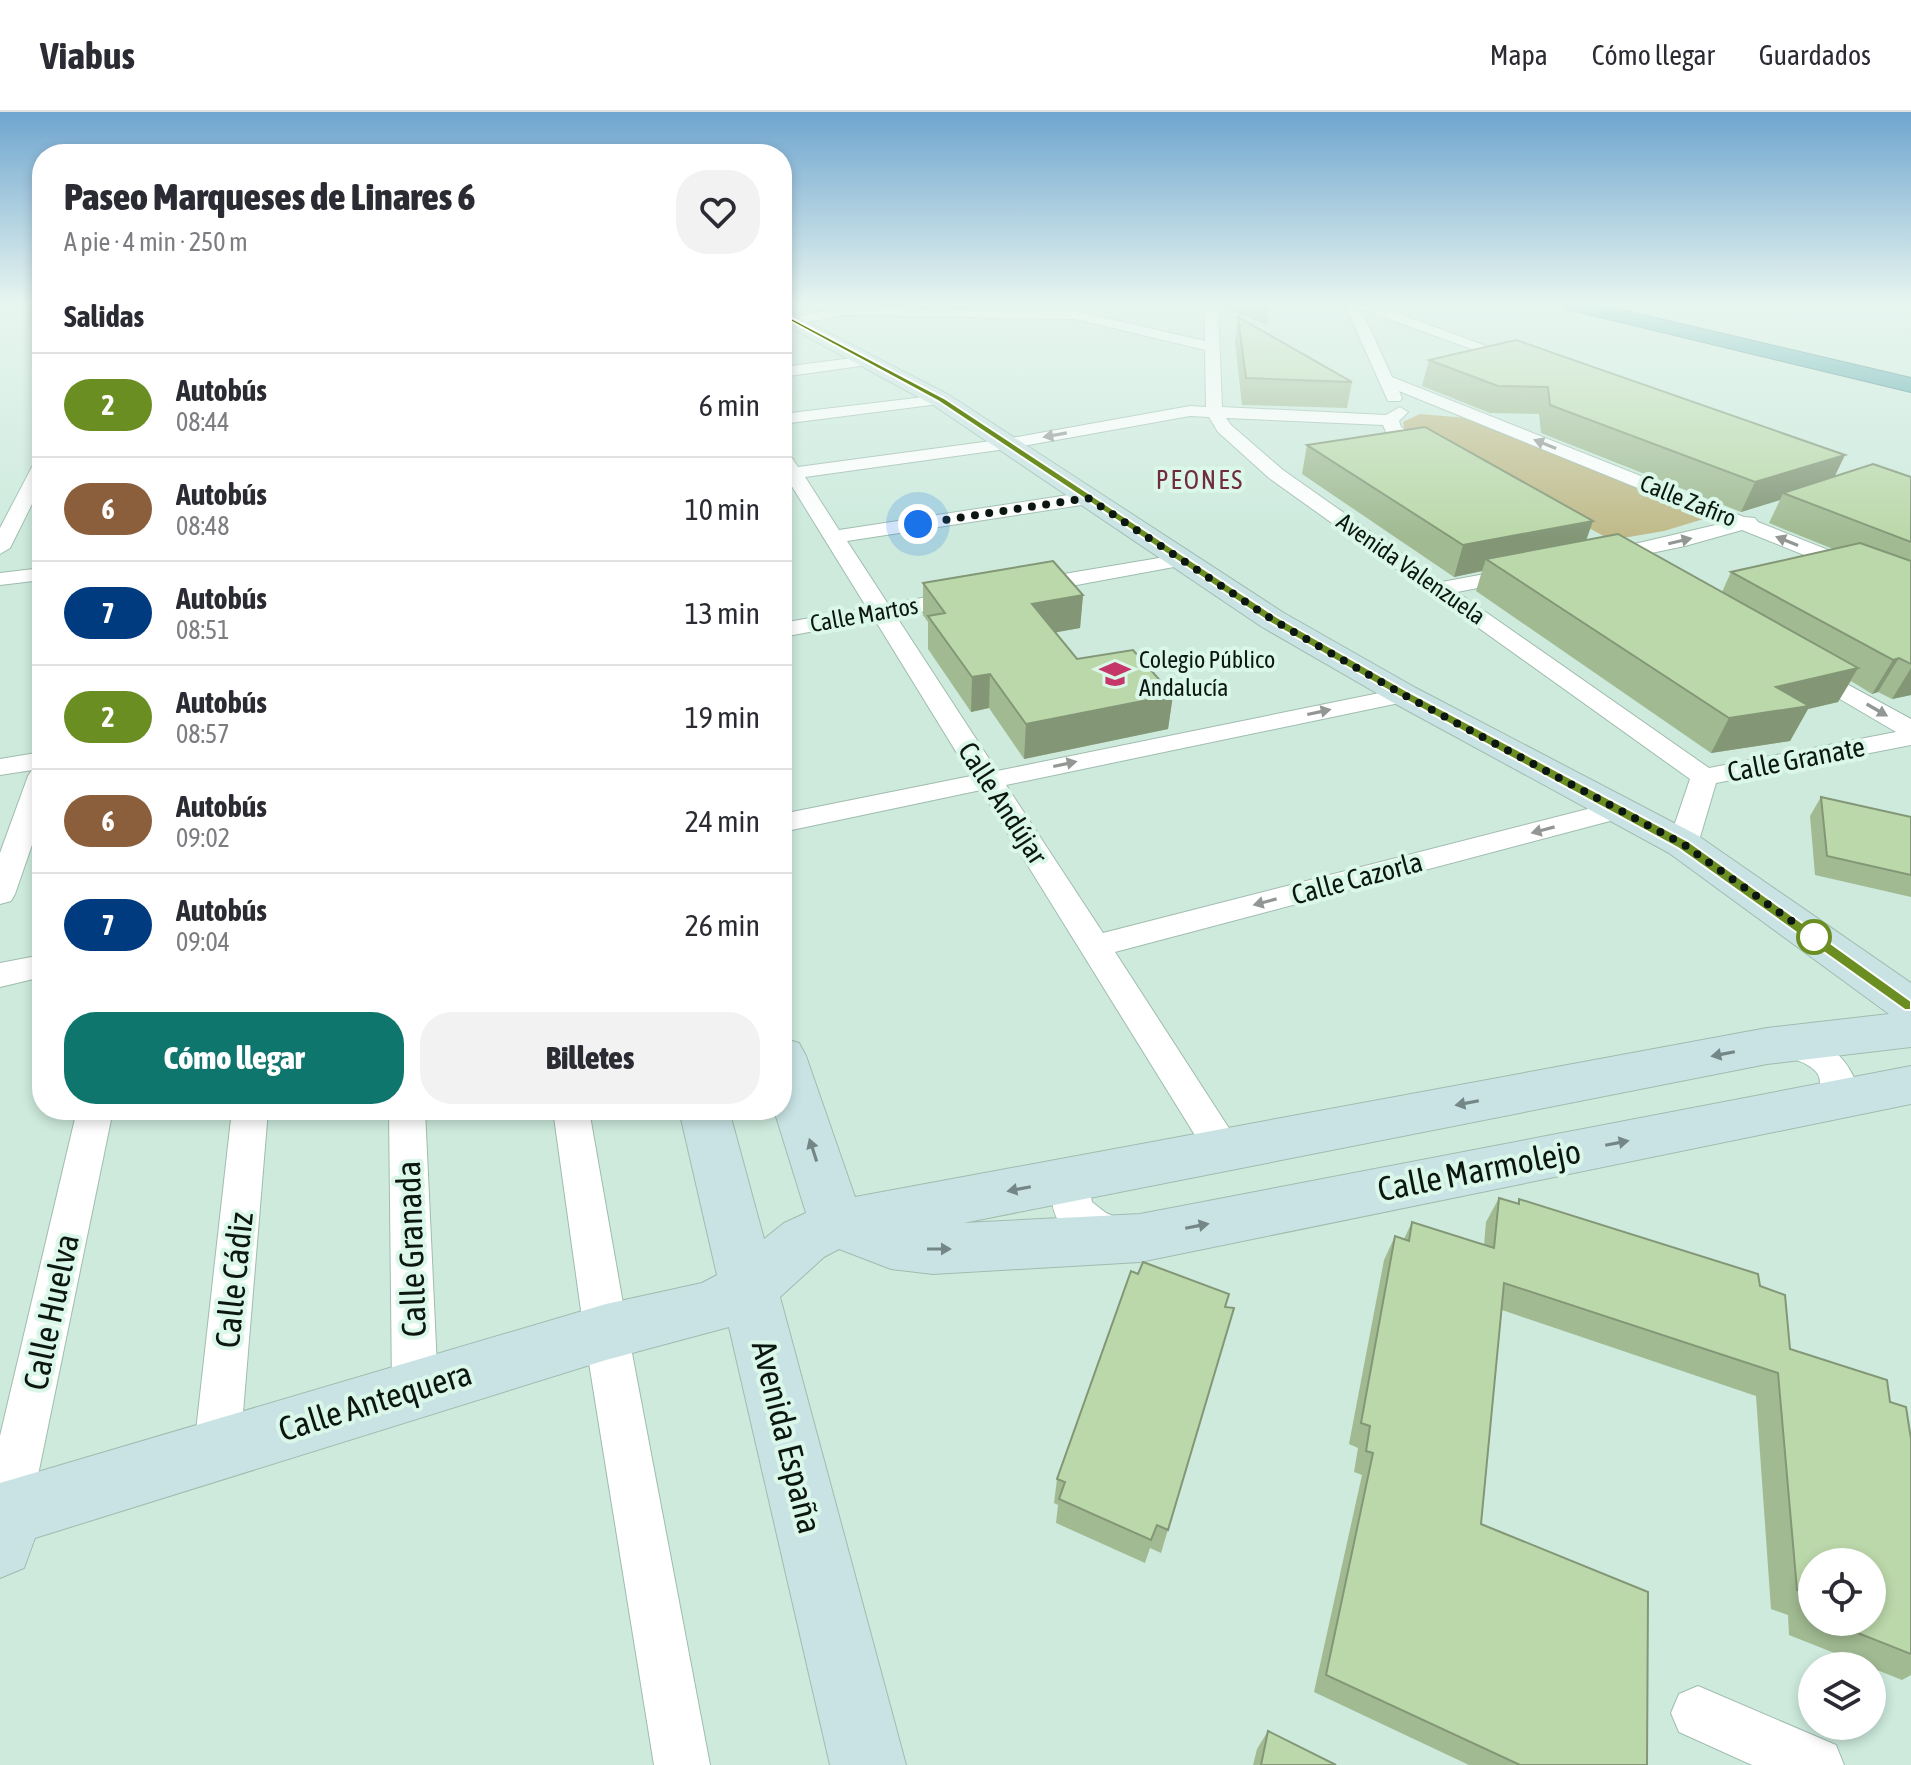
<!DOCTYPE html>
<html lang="es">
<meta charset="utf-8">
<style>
body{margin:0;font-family:"Asap Condensed",sans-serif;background:#f2f2f3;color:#2b2b33;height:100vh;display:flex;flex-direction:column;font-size:30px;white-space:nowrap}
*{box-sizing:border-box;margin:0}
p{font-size:26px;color:#7c7c81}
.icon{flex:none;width:44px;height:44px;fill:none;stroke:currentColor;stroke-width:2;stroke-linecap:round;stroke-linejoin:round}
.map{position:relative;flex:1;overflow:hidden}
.side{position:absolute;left:32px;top:32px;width:760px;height:976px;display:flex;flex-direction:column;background:#fff;border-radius:32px;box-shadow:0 4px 12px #0003}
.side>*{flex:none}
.badge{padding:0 16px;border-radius:26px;font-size:28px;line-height:52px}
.tools{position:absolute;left:1798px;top:1436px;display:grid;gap:16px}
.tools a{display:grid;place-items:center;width:88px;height:88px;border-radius:50%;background:#fff;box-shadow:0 4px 12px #0003;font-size:40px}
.you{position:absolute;width:40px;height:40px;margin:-20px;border:6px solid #fff;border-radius:50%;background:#1a73e8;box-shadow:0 0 0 12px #1a73e833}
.map>.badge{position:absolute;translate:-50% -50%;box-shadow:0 0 0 4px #fff}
h2{padding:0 32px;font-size:30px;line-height:72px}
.round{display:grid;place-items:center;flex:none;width:84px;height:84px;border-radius:32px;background:#f2f2f3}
.summary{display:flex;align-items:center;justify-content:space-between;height:136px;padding:0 32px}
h1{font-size:38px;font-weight:800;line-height:60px}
.action{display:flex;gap:16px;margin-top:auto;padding:16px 32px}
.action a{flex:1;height:92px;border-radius:32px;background:#0f766e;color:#fff;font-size:32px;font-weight:800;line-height:92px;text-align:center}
.action a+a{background:#f2f2f3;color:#2b2b33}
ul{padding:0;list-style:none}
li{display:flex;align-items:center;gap:24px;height:104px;padding:0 32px;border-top:2px solid #e1e1e2}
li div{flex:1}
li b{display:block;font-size:30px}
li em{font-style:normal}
li .badge{min-width:88px;font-weight:700;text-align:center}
header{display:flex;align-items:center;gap:48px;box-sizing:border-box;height:112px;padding:0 40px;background:#fff;border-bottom:2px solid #e1e1e2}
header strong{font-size:38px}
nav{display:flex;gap:44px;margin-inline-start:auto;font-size:28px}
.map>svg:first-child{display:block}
.green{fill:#c0ba89}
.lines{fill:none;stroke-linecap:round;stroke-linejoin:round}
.street-casing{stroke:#9fbcaf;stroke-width:2}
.secondary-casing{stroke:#9fbcaf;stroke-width:2}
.highway-casing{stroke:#347172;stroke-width:2}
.street{fill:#fff;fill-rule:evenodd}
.secondary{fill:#c9e3e4;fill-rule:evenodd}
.highway{fill:#4aa2a6;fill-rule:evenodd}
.wall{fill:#a1ba92;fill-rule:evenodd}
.shaded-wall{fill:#839777}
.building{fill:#bbd8aa;stroke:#839777;stroke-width:2}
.oneway{fill:#929794}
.oneway2{fill:#748786}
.line{fill:#6b8e23;stroke:#fff;stroke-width:2}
.walk{stroke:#0c1712;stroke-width:8;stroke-dasharray:0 14.4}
.stop-dot{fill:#fff;stroke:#6b8e23;stroke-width:4}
.labels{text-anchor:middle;stroke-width:8;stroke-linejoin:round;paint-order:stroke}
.far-street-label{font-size:24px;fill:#0c1712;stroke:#daf7ea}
.far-poi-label{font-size:24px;fill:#0c1712;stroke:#daf7ea;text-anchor:start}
.far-quarter-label{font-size:26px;letter-spacing:2px;fill:#702b3f;stroke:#daf7ea}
.street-label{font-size:28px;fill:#0c1712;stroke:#daf7ea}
.near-street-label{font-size:34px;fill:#0c1712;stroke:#daf7ea}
</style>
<header>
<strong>Viabus</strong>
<nav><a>Mapa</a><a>Cómo llegar</a><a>Guardados</a></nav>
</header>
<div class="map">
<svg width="1911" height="1653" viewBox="0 0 1911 1653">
<rect width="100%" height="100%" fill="#cdeadd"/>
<path class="green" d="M1420 302 1467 306 1710 405 1664 419 1611 428 1404 316 1403 310Z"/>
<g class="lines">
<g class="street-casing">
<g id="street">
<path d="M1204 193H1218L1222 295 1386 303 1400 295 1408 300 1399 309 1401 315 1441 341 1432 346 1426 345 1387 322 1383 313 1226 306 1231 313 1283 358 1442 470 1522 455 1530 456 1533 461 1530 466 1457 480 1709 656 1896 620 1799 563 1796 558 1799 553 1808 551 1911 607V633L1716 671 1698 732 1693 738 1683 741 1673 738 1668 732 1690 667 1269 366 1218 320 1209 305 1190 304 1006 337 805 365 839 418 1088 380 1098 386 1088 392 847 429 888 492 967 478 978 485 967 492 896 504 997 659 1404 576 1413 578 1416 583 1413 588 1404 590 1006 673 1103 821 1619 689 1629 692 1633 698 1629 704 1115 840 1243 1038 1237 1049 1224 1053 1211 1049 981 678 782 720V702L971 664 875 508 782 525V511L867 496 788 368 782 369V339L788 340 798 355 1006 327 1190 294 1206 295 1205 238 1075 207 844 203 782 215V207L844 195 1075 199 1205 229Z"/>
<path d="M1345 193H1376L1529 250 1526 253H1516L1361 197 1392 265 1744 405 1755 406 1758 410 1911 471V486L1742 418 1685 434 1603 451 1596 449 1593 445 1596 441 1724 411 1399 279 1402 286 1400 289H1388Z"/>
<path d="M869 244 874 246V252L782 265V255Z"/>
<path d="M941 283 947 285 949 288 947 291 782 312V302Z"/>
<path d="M42 348V372L10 436 0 442V416L33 353Z"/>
<path d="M1183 442 1194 448 1190 452 1028 482 1017 475 1028 468Z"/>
<path d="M42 456V468L0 473V461Z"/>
<path d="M42 640V704L15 782 11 789 0 792V741L28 664 32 658 39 657 0 663V647Z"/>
<path d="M42 843V865L0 875V851Z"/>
<path d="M1785 919C1819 927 1842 936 1856 970L1845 999 1832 1003 1819 999 1814 989C1815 984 1820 976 1820 970 1820 951 1786 945 1773 941L1767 932 1773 923Z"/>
<path d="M77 998H113L30 1402 23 1419 0 1428V1324Z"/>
<path d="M232 998H268L240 1337 234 1353 217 1360 200 1353 194 1337Z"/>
<path d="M389 998H425L438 1277 431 1292 415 1299 399 1292 392 1277Z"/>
<path d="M553 998H589L628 1220 710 1653H654L584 1220Z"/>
<path d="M1088 1048 1102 1053 1107 1064 1091 1085 1092 1090 1106 1101 1130 1111 1136 1123 1130 1135 1116 1141C1100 1136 1082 1131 1069 1120 1038 1094 1055 1059 1088 1048Z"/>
<path d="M1698 1574 1836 1633 1844 1653H1752L1679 1620 1671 1601 1679 1582Z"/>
</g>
</g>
<g class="secondary-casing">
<path id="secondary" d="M782 197 949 283 1284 501 1416 576 1697 723 1911 871V935L1767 952 963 1111 1140 1102 1911 954V992L1140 1150 933 1162 891 1157 839 1137 824 1145 780 1185 906 1653H830L729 1215 606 1248 35 1426 24 1456 0 1466V1371L606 1192 702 1171 717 1163 679 998H729L764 1127 784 1111 806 1101 774 998H782V926L799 931 806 944 855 1085 1767 916 1889 902 1669 741 1392 590 1262 515 933 293 782 211Z"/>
</g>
<g class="highway-casing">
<path id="highway" d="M1565 193H1600L1911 266V280L1567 197Z"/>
</g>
<use href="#street" class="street"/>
<use href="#secondary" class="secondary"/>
<use href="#highway" class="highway"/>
</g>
<g class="wall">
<path d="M1220 193H1271L1267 213 1221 195Z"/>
<path d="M1238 205 1352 270 1347 296 1242 293 1235 230Z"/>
<path d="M1516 228 1834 364 1911 365V583L1892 587 1878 580 1872 582 1851 569 1838 590 1808 597 1790 629 1711 641 1476 479 1482 459 1454 465 1302 362 1307 333 1586 428 1722 480 1731 460 1833 437 1769 411 1780 388 1741 400 1541 321 1539 302 1490 301 1422 274 1429 248Z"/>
<path d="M923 471 1083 483 1080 516 1055 520 1077 547 1173 583 1168 617 1024 647 989 596 971 600 928 537V510L923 503Z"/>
<path d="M1821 685 1911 705V785L1815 763 1810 704Z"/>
<path d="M1499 1086 1517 1092 1519 1087 1760 1174 1790 1237 1890 1290 1911 1327V1563L1902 1568 1872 1556V1554H1867L1789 1523 1788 1503 1771 1497 1756 1284 1502 1198 1481 1412 1647 1653H1469L1314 1580 1362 1363 1354 1360 1358 1336 1349 1332 1384 1148 1395 1124 1404 1127 1412 1110 1484 1133 1486 1110ZM1812 1450 1872 1510H1812Z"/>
<path d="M1225 1195 1234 1196 1161 1441 1150 1436 1145 1451 1056 1411 1058 1393 1054 1391 1057 1367Z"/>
<path d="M1268 1619 1336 1653H1253L1257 1637Z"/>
</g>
<g class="shaded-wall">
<path d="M1845 343 1831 372 1783 381 1780 388 1741 400 1755 370Z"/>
<path d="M1593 409 1582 440 1486 447 1482 459 1454 465 1463 433Z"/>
<path d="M1083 483 1080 516 1031 525 1032 492Z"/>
<path d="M1899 546 1878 580 1872 582 1893 548Z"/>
<path d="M1858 556 1838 590 1808 597 1790 629 1711 641 1729 606 1776 575Z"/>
<path d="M1911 556V583L1892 587Z"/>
<path d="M990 562 989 596 971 600 972 565Z"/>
<path d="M1173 583 1168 617 1024 647 1026 612Z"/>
</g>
<g class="building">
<path d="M1238 205 1352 270 1246 266Z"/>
<path d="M1516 228 1845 343 1755 370 1550 293 1548 275 1498 274 1429 248Z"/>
<path d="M1425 315 1593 409 1463 433 1307 333Z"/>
<path d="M1873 352 1911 365V430L1783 381Z"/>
<path d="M1618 422 1858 556 1776 575 1809 594 1729 606 1486 447Z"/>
<path d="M1860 431 1911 449V552L1899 546 1893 548 1731 460Z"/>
<path d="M1053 449 1083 483 1032 492 1077 547 1133 538 1173 583 1026 612 990 562 972 565 928 504 945 501 923 471Z"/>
<path d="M1821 685 1911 705V763L1827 744Z"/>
<path d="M1499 1086 1519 1092V1087L1758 1162 1760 1174 1785 1183 1790 1237 1887 1268 1890 1290 1906 1295 1911 1327V1542L1830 1510H1872V1450H1812V1484L1797 1478 1778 1261 1504 1171 1481 1412 1648 1480 1647 1653H1520L1326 1563 1373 1341 1366 1339 1370 1314 1361 1311 1395 1124 1409 1129 1412 1110 1494 1136Z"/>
<path d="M1143 1150 1229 1182 1225 1195 1234 1196 1168 1418 1157 1413 1151 1428 1059 1387 1065 1370 1057 1367 1131 1159 1138 1162Z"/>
<path d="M1268 1619 1336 1653H1261Z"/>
</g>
<defs><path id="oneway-solid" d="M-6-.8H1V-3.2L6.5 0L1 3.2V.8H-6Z" transform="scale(2)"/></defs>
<g class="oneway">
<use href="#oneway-solid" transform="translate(1055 323) rotate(170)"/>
<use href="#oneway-solid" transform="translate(1545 332) rotate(-158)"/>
<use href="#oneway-solid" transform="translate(1680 429) rotate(-13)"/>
<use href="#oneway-solid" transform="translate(1787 429) rotate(-158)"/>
<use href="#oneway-solid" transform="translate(1877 598) rotate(30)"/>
<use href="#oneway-solid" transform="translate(1319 600) rotate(-12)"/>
<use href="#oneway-solid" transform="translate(1065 652) rotate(-12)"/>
<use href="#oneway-solid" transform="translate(1543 718) rotate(165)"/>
<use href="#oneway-solid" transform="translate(1265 790) rotate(165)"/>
</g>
<g class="oneway2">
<use href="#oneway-solid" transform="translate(1723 942) rotate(169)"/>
<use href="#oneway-solid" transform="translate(1467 991) rotate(169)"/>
<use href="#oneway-solid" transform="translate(1617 1031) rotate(-11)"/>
<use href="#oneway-solid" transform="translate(813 1038) rotate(-108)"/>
<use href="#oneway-solid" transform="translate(1019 1077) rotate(169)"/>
<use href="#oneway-solid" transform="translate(1197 1114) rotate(-11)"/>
<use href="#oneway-solid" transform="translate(939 1137)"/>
</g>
<linearGradient id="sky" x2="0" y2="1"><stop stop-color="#6fa5cf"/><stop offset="0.45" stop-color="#e8f6f0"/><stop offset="1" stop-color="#e8f6f0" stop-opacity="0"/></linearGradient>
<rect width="1911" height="425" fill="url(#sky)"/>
<path class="line" d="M784 202 944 286 1277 505 1409 580 1688 729 1911 889V898H1905L1678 736 1400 585 1269 510 938 289 779 203Z"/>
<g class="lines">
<path class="walk" d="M918 412 1088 386 1273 508 1404 583 1683 732 1814 825"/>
</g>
<defs>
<g id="school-bare" transform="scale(2.4)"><path d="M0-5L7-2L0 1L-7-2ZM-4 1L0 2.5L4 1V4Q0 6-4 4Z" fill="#c43768" stroke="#daf7ea" stroke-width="2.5" paint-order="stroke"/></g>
</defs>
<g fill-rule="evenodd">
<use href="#school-bare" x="1115" y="562"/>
</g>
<circle class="stop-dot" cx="1814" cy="825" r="16"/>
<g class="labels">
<g class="far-street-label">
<text transform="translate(1688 389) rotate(22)" y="8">Calle Zafiro</text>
<text transform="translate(1411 457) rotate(35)" y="8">Avenida Valenzuela</text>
<text transform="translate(864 503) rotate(-10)" y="8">Calle Martos</text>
</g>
<g class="far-poi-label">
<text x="1139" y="556">Colegio Público<tspan x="1139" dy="28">Andalucía</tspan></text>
</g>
<g class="far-quarter-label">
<text x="1200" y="377">PEONES</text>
</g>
<g class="street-label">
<text transform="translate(1796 647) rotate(-11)" y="10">Calle Granate</text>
<text transform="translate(1003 691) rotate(57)" y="10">Calle Andújar</text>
<text transform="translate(1357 766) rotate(-15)" y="10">Calle Cazorla</text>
</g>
<g class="near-street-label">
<text transform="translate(1479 1058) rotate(-11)" y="12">Calle Marmolejo</text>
<text transform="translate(411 1137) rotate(-92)" y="12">Calle Granada</text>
<text transform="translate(234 1168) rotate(-84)" y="12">Calle Cádiz</text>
<text transform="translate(51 1200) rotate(-78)" y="12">Calle Huelva</text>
<text transform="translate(375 1289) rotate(-17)" y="12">Calle Antequera</text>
<text transform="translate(787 1325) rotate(76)" y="12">Avenida España</text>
</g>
</g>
</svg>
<div class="tools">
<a><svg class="icon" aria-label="locate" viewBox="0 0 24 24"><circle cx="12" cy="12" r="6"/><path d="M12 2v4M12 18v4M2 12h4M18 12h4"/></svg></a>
<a><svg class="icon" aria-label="layers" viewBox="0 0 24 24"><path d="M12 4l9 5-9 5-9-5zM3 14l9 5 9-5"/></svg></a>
</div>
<div class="you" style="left:918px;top:412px"></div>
<section class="side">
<div class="summary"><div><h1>Paseo Marqueses de Linares 6</h1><p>A pie · 4 min · 250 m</p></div><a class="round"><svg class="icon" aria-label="heart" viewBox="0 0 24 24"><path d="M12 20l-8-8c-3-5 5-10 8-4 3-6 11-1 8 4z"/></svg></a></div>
<h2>Salidas</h2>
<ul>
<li><span class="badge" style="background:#6b8e23;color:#fff">2</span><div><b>Autobús</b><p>08:44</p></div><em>6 min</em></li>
<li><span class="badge" style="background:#8b5e3c;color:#fff">6</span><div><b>Autobús</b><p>08:48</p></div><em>10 min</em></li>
<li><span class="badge" style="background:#003b80;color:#fff">7</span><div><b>Autobús</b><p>08:51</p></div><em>13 min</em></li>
<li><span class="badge" style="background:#6b8e23;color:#fff">2</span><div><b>Autobús</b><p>08:57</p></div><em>19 min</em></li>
<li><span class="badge" style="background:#8b5e3c;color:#fff">6</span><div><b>Autobús</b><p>09:02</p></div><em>24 min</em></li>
<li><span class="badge" style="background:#003b80;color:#fff">7</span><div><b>Autobús</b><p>09:04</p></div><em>26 min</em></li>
</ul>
<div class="action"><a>Cómo llegar</a><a>Billetes</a></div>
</section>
</div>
